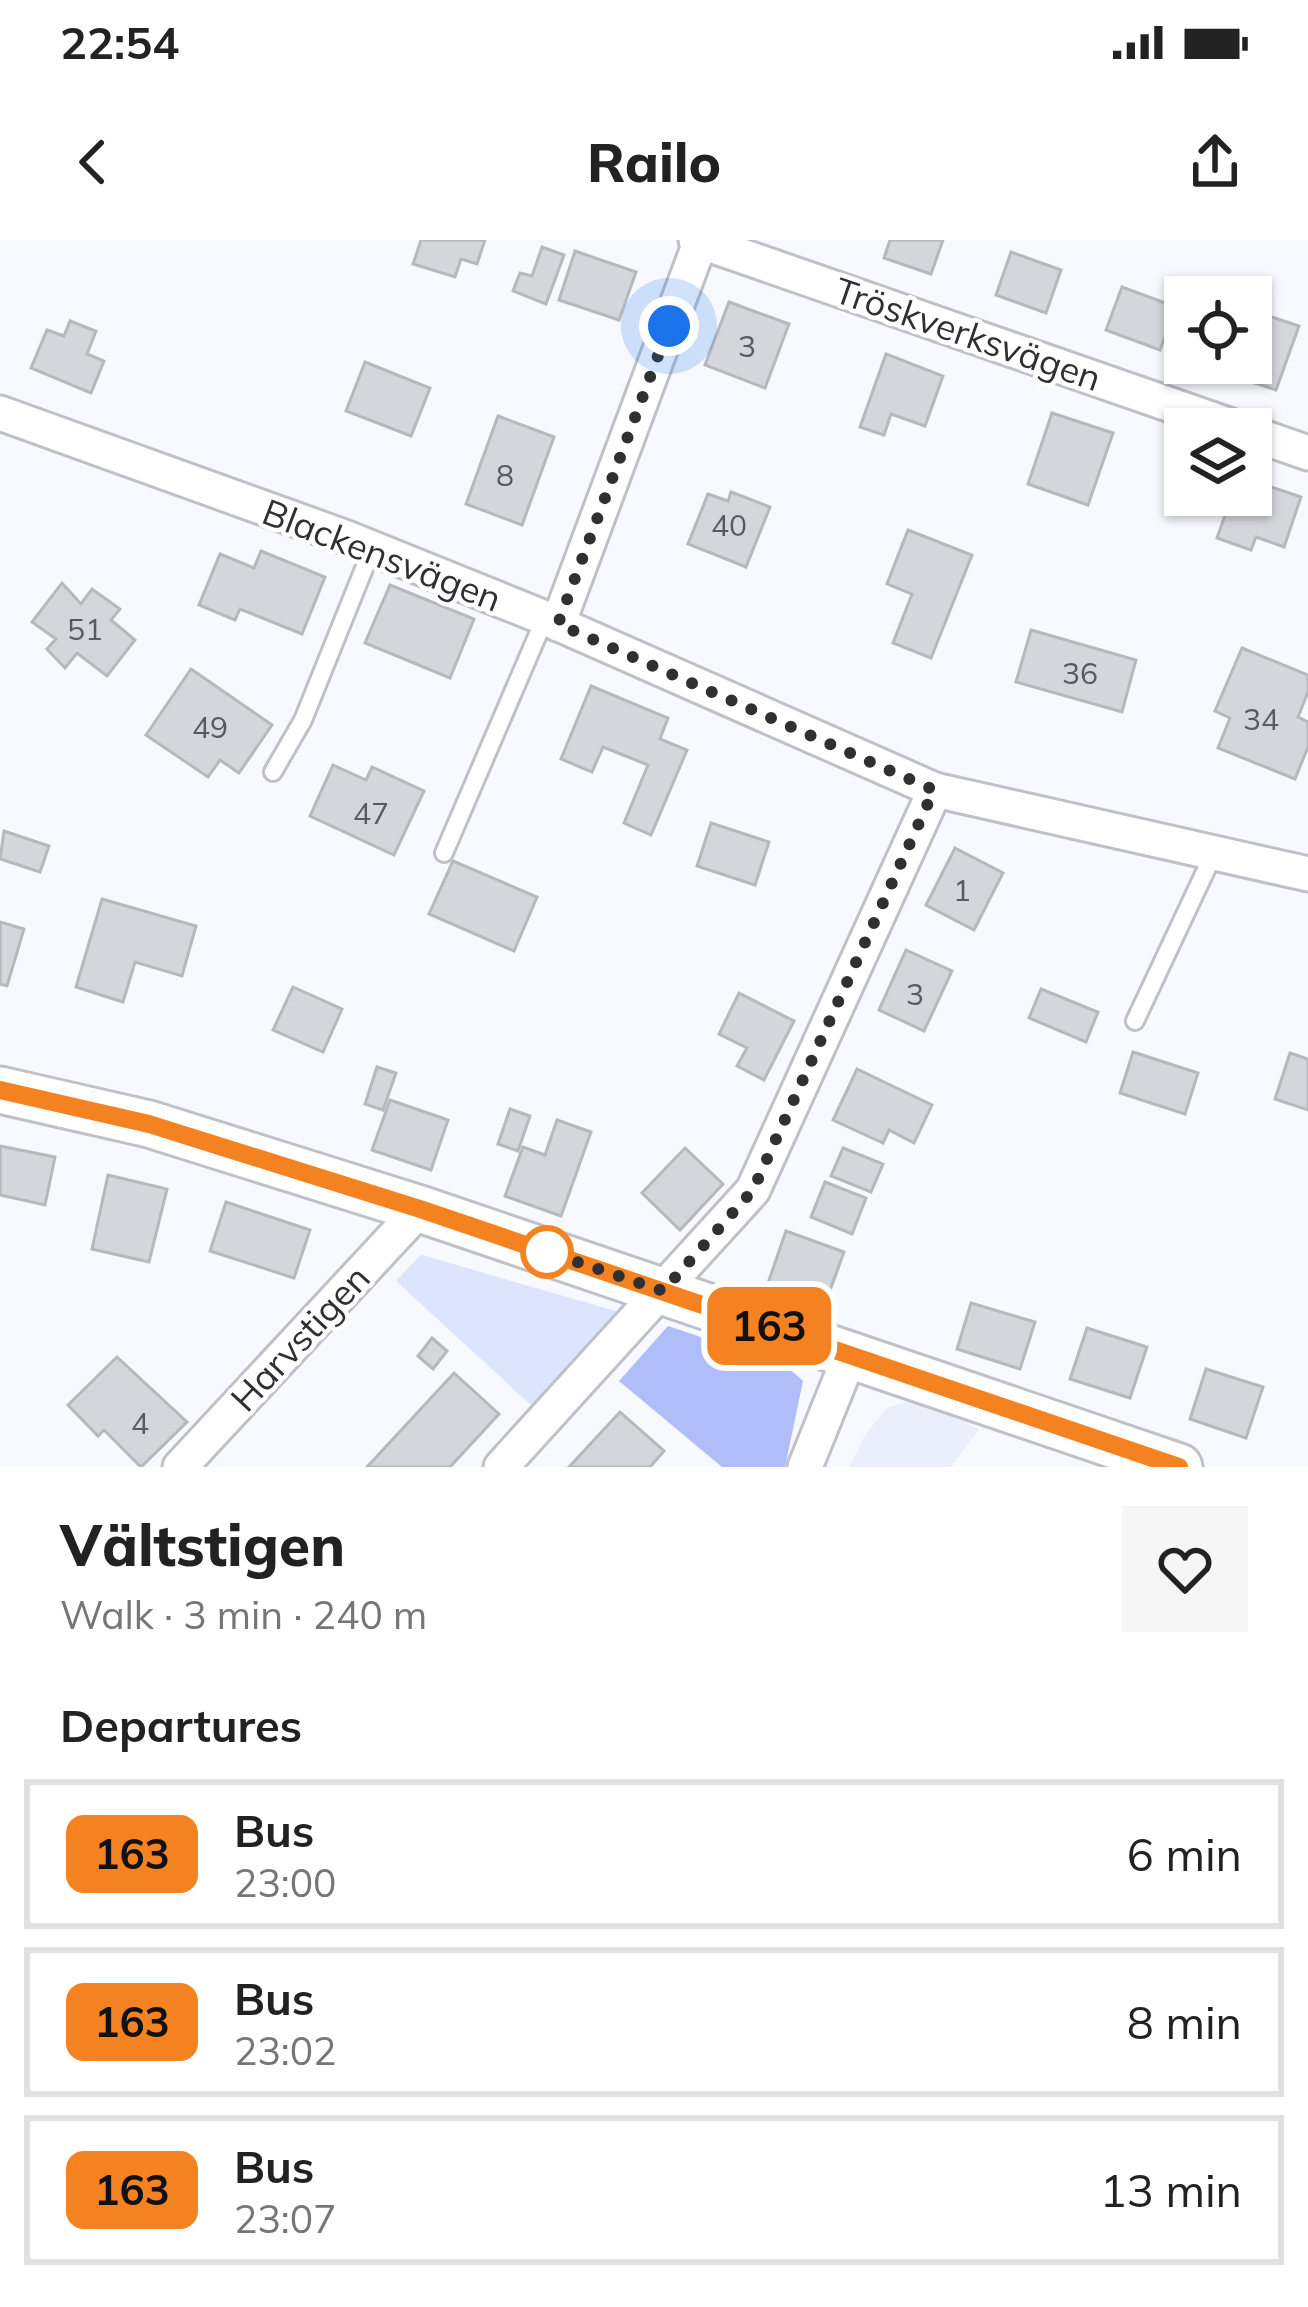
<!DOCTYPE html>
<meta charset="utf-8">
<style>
body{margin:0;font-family:Mulish,sans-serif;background:#f6f6f6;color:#222;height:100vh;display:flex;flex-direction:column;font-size:45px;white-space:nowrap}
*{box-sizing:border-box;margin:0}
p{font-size:39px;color:#767676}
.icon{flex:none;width:66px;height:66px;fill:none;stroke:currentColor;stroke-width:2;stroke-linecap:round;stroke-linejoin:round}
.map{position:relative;height:1227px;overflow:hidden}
.side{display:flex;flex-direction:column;background:#fff;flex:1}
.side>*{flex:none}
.badge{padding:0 24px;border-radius:18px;font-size:42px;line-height:78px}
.tools{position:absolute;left:1164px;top:36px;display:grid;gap:24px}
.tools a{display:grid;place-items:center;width:108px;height:108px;border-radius:0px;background:#fff;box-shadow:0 3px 9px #0004;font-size:60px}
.you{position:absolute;width:60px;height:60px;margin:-30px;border:9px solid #fff;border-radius:50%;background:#1a73e8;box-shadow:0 0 0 18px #1a73e833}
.map>.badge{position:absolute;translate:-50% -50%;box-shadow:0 0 0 6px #fff}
h2{padding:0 60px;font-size:45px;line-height:108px}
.round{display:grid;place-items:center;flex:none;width:126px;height:126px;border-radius:0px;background:#f6f6f6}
.summary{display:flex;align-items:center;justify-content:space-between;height:204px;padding:0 60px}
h1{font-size:57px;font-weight:800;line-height:90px}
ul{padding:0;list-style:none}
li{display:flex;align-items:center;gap:36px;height:150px;margin:0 24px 18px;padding:0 36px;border:6px solid #e0e0e0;border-radius:0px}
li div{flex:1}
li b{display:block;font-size:45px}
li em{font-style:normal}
li .badge{min-width:132px;font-weight:700;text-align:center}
.status{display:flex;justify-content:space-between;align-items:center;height:84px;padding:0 60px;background:#fff;direction:ltr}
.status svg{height:33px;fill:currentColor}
header{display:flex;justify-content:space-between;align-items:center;height:156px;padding:0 60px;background:#fff;font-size:54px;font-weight:800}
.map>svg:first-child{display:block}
.built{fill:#ebeefb}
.green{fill:#dde4fe}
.forest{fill:#afbdf9}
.building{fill:#d4d6db;stroke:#b7b8bd;stroke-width:3}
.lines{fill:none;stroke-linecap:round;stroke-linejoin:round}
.lane-casing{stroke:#c0c1c6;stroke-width:22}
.street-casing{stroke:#c0c1c6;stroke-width:39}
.secondary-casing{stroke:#c0c1c6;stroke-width:51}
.lane{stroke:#fff;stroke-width:16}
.street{stroke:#fff;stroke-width:33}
.secondary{stroke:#fff;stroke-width:45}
.line-casing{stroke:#fff;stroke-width:27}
.line{stroke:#f58220;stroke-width:18}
.walk{stroke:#303032;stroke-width:12;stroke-dasharray:0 21.6}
.stop-dot{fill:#fff;stroke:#f58220;stroke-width:6}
.labels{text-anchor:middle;stroke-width:9;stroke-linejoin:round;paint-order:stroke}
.number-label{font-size:30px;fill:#595a5c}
.street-label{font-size:36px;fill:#303032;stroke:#fff}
</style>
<div class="status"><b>22:54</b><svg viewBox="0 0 49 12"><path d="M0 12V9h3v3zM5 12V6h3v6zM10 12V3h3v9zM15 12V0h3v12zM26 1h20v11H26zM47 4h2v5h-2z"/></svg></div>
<header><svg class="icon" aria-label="back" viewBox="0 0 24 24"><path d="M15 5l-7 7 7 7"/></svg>Railo<svg class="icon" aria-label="share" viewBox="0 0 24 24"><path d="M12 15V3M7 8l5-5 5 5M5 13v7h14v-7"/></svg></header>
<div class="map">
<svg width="1308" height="1227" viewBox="0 0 1308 1227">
<rect width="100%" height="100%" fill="#f8f9ff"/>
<path class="built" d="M914 1159 979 1189 951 1227H849L866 1194 887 1168Z"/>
<path class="green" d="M421 1015H422L619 1072 532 1166 396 1041Z"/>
<path class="forest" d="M668 1086 785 1125 803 1141 785 1227H722L619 1141Z"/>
<g class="building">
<path d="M421 0H485L477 24 461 19 455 37 413 24Z"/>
<path d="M890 0H943L931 34 884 18Z"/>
<path d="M542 7 564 15 546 64 513 51 520 33 532 36Z"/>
<path d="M575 11 636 32 619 80 559 60Z"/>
<path d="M1011 12 1061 30 1046 73 996 55Z"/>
<path d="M1122 47 1176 67 1160 110 1106 90Z"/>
<path d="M729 62 789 84 765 148 705 125Z"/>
<path d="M1251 70 1299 86 1276 150 1222 132 1225 123H1251Z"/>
<path d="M70 81 96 91 87 114 104 121 91 153 31 128 47 90 64 96Z"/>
<path d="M886 114 943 136 925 186 891 174 884 195 860 187Z"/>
<path d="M365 122 430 148 411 196 346 171Z"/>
<path d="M1052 173 1113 193 1088 265 1028 244Z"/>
<path d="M498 176 554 197 522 285 466 264Z"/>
<path d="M1251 240 1301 257 1284 307 1256 297 1251 310 1217 298 1232 255H1251Z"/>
<path d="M731 252 770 267 746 327 688 304 708 254 728 261Z"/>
<path d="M908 290 972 315 931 418 893 403 912 354 887 344Z"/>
<path d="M261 311 325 337 302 394 240 369 235 380 199 365 220 314 254 328Z"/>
<path d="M62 343 81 364 92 349 120 369 111 380 135 400 107 436 77 413 65 428 47 409 56 399 32 382Z"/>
<path d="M390 345 474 379 450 438 365 403Z"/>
<path d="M1031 390 1136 420 1122 472 1016 442Z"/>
<path d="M1242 408 1308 435V452L1298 477 1308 482V507L1295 539 1218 508 1230 478 1215 471Z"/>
<path d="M191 429 272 485 239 533 220 520 208 537 146 495Z"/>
<path d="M591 446 668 478 660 499 687 510 651 595 624 583 648 525 603 507 592 532 561 519Z"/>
<path d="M333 525 366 540 372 527 424 551 394 615 310 576Z"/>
<path d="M711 583 769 602 755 645 697 626Z"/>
<path d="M4 591 49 606 40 632 0 619Z"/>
<path d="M955 608 1003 633 974 690 926 665Z"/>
<path d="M453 621 537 657 514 711 429 674Z"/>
<path d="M102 659 196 686 182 736 135 722 123 762 76 747Z"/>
<path d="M0 682 24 689 7 746 0 744Z"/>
<path d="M906 710 952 731 924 791 879 770Z"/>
<path d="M293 747 342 769 323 812 273 790Z"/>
<path d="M1041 749 1098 772 1086 802 1029 778Z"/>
<path d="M739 753 794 781 764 840 737 826 747 808 719 794Z"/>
<path d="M1133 812 1198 833 1185 874 1120 853Z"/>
<path d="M1290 813 1308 819V870L1275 859Z"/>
<path d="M377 827 396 833 383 870 365 864Z"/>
<path d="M857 829 932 865 914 903 889 890 883 903 833 880Z"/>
<path d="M390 860 448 880 431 930 372 910Z"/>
<path d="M510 869 530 876 518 911 498 904Z"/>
<path d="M557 880 591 892 561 976 505 956 523 907 545 915Z"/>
<path d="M0 906 55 917 45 965 0 955Z"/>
<path d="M685 908 723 944 680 990 642 953Z"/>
<path d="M843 908 883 924 871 952 831 936Z"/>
<path d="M108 935 167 949 149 1022 92 1009Z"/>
<path d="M825 942 866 958 852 994 811 977Z"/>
<path d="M226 962 310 990 294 1038 210 1011Z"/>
<path d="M786 991 844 1012 825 1064 768 1043Z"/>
<path d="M971 1063 1035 1082 1020 1129 957 1109Z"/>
<path d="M1087 1088 1147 1107 1130 1158 1070 1139Z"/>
<path d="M432 1098 447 1111 433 1129 418 1116Z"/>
<path d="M117 1117 187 1182 141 1227 104 1190 98 1196 68 1165Z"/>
<path d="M1206 1129 1263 1147 1246 1198 1190 1179Z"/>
<path d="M454 1133 499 1174 450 1227H367Z"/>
<path d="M620 1172 664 1211 650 1227H569Z"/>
</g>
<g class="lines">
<g class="lane-casing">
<g id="lane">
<path d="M273 532 303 480 372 309"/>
<path d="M444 613 545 378"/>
<path d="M1135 781 1214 613"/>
</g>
</g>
<g class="street-casing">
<g id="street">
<path d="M696 0 1240 189"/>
<path d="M0 173 347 298 545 378 935 550 1308 634"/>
<path d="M1251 193 1308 213"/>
<path d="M558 384 701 0"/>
<path d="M180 1227 420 969"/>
<path d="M501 1227 753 950 935 550"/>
<path d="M805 1227 851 1113"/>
</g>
</g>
<g class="secondary-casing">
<path id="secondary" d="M0 850 149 884 420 969 1179 1227"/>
</g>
<use href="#lane" class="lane"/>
<use href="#street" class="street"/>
<use href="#secondary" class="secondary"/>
</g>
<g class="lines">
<g class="line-casing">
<path id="line" d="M0 850 149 884 420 969 1179 1227"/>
</g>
<use href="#line" class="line"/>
<path class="walk" d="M547 1012 542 1010 663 1051 753 950 934 550 558 384 669 86"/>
</g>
<circle class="stop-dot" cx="547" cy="1012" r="24"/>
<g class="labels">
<g class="number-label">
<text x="747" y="117">3</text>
<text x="505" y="246">8</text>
<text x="729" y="296">40</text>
<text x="85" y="400">51</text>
<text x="1080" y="444">36</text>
<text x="1261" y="490">34</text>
<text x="210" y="498">49</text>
<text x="371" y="584">47</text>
<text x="962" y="661">1</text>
<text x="915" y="765">3</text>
<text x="140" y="1194">4</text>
</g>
<g class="street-label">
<text transform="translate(968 94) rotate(19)" y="13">Tröskverksvägen</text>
<text transform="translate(382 315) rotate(21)" y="13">Blackensvägen</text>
<text transform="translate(300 1098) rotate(-47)" y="13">Harvstigen</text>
</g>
</g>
</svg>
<div class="tools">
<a><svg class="icon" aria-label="locate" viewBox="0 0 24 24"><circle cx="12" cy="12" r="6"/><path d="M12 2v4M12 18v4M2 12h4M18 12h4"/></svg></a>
<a><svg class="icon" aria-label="layers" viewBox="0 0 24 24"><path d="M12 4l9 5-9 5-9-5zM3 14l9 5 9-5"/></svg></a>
</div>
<div class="you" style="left:669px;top:86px"></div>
<b class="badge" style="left:769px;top:1086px;background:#f58220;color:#111">163</b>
</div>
<section class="side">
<div class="summary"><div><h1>Vältstigen</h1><p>Walk · 3 min · 240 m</p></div><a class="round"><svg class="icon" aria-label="heart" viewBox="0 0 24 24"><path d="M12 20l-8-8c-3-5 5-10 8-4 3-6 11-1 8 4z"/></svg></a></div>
<h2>Departures</h2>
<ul>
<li><span class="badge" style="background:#f58220;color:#111">163</span><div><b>Bus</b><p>23:00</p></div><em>6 min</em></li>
<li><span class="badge" style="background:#f58220;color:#111">163</span><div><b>Bus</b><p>23:02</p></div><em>8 min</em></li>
<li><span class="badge" style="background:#f58220;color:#111">163</span><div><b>Bus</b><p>23:07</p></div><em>13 min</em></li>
</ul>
</section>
